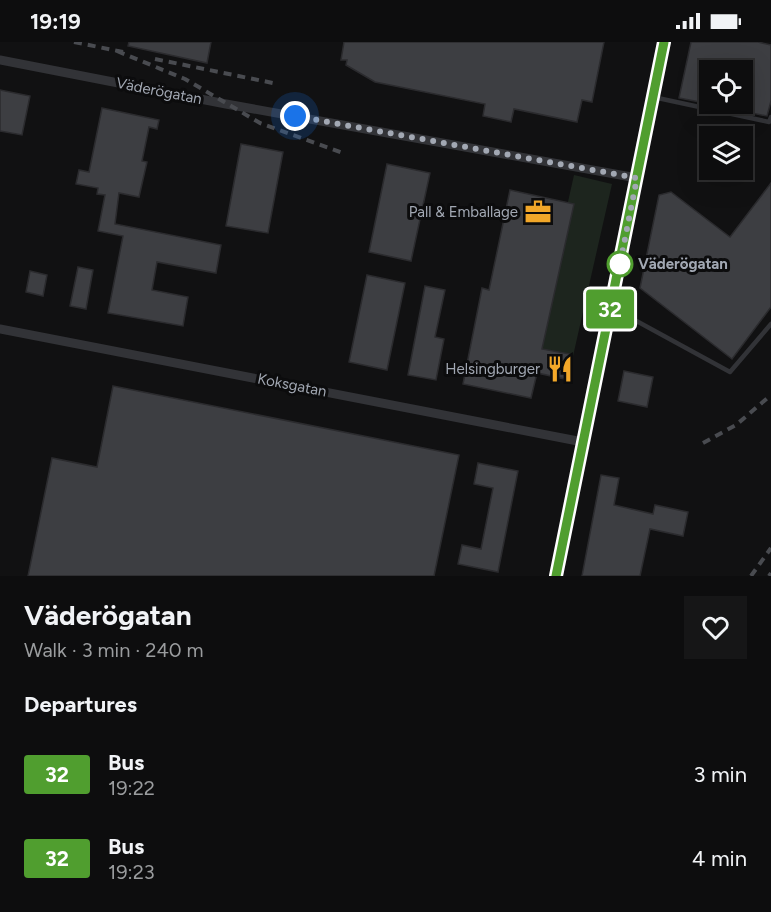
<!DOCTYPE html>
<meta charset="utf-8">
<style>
body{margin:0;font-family:Figtree,sans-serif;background:#161617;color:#f1f3f6;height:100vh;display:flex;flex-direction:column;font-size:22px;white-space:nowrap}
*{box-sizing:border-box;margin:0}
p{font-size:20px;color:#9a9c9e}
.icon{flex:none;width:33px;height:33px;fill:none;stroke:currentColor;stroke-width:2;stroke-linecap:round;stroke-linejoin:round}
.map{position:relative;height:534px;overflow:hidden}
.panel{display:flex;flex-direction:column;background:#0d0d0e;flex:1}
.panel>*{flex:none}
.badge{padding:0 12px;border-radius:4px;font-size:21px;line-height:39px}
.fabs{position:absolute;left:699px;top:18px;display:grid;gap:12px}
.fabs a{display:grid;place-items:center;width:54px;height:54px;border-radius:0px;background:#0d0d0e;box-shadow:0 6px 24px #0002,0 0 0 2px #2d2d2e;font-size:30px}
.you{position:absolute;width:30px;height:30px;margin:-15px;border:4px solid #fff;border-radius:50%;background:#1a73e8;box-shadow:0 0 0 9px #1a73e833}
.map>.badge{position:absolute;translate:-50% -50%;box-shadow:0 0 0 3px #fff}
h2{padding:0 24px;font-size:22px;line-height:54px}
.round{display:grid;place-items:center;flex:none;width:63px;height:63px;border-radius:0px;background:#161617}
.headline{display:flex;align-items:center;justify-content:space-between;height:102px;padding:0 24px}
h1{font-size:28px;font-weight:700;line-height:45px}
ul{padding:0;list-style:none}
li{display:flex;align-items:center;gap:18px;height:84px;padding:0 24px}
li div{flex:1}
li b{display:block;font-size:22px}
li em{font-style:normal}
li .badge{min-width:66px;font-weight:700;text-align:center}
.status{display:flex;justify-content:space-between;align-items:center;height:42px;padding:0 30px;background:#0d0d0e;direction:ltr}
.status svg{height:16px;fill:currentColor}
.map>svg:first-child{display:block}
.green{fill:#1d251e}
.building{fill:#3d3e42;stroke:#2b2b2e;stroke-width:1.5}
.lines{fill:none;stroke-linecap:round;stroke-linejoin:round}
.lane{stroke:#323337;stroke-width:4.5}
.street{stroke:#323337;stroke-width:9}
.rail{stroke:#494b50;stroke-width:4;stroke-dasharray:8 6;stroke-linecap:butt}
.line-casing{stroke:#fff;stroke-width:14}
.line{stroke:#509e2f;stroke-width:9}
.walk{stroke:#a2a8b3;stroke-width:6;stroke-dasharray:0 10.8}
.stop-dot{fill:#fff;stroke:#509e2f;stroke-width:3}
.labels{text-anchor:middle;stroke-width:6;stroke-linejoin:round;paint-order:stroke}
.street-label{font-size:15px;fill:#a2a8b3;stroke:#0c0c0d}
.poi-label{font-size:15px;fill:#a2a8b3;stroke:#0c0c0d;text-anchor:end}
.stop-label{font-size:15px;font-weight:bold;fill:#a2a8b3;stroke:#0c0c0d;text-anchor:start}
</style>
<div class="status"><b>19:19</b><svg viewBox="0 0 49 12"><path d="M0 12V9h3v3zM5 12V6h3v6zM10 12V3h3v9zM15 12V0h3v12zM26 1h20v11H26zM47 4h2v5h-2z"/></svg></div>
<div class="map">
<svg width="771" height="534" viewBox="0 0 771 534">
<rect width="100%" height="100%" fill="#111112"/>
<path class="green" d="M574 133 612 142 571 323 533 316Z"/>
<g class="building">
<path d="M129 0H211L207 21 128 4Z"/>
<path d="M344 0H604L592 60 582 58 577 80 514 67 511 80 483 74 485 62 375 40 346 23 347 18H341Z"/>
<path d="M691 0H758L771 3V59L767 74 742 69V28H710V62L679 56Z"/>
<path d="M0 48 30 54 22 93 0 89Z"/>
<path d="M102 66 159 78 157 87 149 85 142 119 147 120 139 155 119 151 115 182 221 203 216 231 157 220 152 248 188 255 183 284 108 271 123 194 98 189 105 153 97 152 98 146 76 142 79 128 89 130Z"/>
<path d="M241 102 283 110 268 191 226 184Z"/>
<path d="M387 122 430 131 411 219 369 210Z"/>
<path d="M771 141V265L732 317 640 246 659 153 671 150 730 195Z"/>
<path d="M510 148 574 162 542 307 570 312 565 337 537 331 531 356 463 342 482 246 489 248Z"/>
<path d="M78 225 93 228 86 267 70 264Z"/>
<path d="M30 229 47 233 43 254 26 250Z"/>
<path d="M367 233 405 241 387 328 349 320Z"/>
<path d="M425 244 445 248 435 295 444 297 436 338 408 333Z"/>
<path d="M624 329 653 335 647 365 618 359Z"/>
<path d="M113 344 459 413 434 534H28L52 416 97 425Z"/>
<path d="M478 421 518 429 498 530 458 522 462 503 481 507 493 446 474 442Z"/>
<path d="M601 433 619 436 614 463 653 472 655 463 688 470 683 494 650 487 640 534H582Z"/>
</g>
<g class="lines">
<g class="lane">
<path d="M653 55 769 80 771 75"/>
<path d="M610 269 631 276 730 330 771 282"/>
</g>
<g class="street">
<path d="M0 18 226 62 637 136"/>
<path d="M0 287 583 400"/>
<path d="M556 534 664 0"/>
</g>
<g class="rail">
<path d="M74 0 123 10"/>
<path d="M117 9 185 37 260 81 343 111"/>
<path d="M155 17 273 41"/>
<path d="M703 401 736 383 771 353"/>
<path d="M751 534 771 506"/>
<path d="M769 534 771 531"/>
</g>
</g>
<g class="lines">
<g class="line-casing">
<path id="line" d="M556 534 664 0"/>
</g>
<use href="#line" class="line"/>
<path class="walk" d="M295 74 637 136 620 222"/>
</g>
<defs>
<g id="office-bare" transform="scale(2.07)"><path d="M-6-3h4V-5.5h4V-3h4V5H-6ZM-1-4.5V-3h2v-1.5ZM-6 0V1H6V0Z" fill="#f2a729" stroke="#0c0c0d" stroke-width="2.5" paint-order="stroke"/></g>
<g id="restaurant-bare" transform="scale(2.07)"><path d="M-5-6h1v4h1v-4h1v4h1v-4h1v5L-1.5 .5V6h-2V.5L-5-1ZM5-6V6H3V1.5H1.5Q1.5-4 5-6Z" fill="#f2a729" stroke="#0c0c0d" stroke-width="2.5" paint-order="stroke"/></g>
</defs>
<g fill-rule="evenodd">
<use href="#office-bare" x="538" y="170"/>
<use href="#restaurant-bare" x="560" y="327"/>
</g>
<circle class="stop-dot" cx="620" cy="222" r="12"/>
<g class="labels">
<g class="street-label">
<text transform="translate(159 49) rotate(11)" y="5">Väderögatan</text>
<text transform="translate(292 343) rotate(11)" y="5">Koksgatan</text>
</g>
<g class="poi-label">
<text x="518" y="175">Pall &amp; Emballage</text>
<text x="540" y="332">Helsingburger</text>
</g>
<g class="stop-label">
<text x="638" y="227">Väderögatan</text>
</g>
</g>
</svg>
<div class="fabs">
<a><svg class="icon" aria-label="locate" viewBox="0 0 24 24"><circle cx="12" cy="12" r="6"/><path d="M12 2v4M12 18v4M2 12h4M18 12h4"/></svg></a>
<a><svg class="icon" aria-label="layers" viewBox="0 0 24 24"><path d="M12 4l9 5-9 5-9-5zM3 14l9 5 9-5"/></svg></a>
</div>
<div class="you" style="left:295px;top:74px"></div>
<b class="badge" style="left:610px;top:267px;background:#509e2f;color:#fff">32</b>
</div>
<section class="panel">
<div class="headline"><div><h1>Väderögatan</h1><p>Walk · 3 min · 240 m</p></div><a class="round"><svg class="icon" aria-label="heart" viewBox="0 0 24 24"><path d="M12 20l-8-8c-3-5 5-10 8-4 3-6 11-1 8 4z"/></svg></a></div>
<h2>Departures</h2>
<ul>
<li><span class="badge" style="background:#509e2f;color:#fff">32</span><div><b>Bus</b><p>19:22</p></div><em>3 min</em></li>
<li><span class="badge" style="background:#509e2f;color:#fff">32</span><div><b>Bus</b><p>19:23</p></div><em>4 min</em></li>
</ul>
</section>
